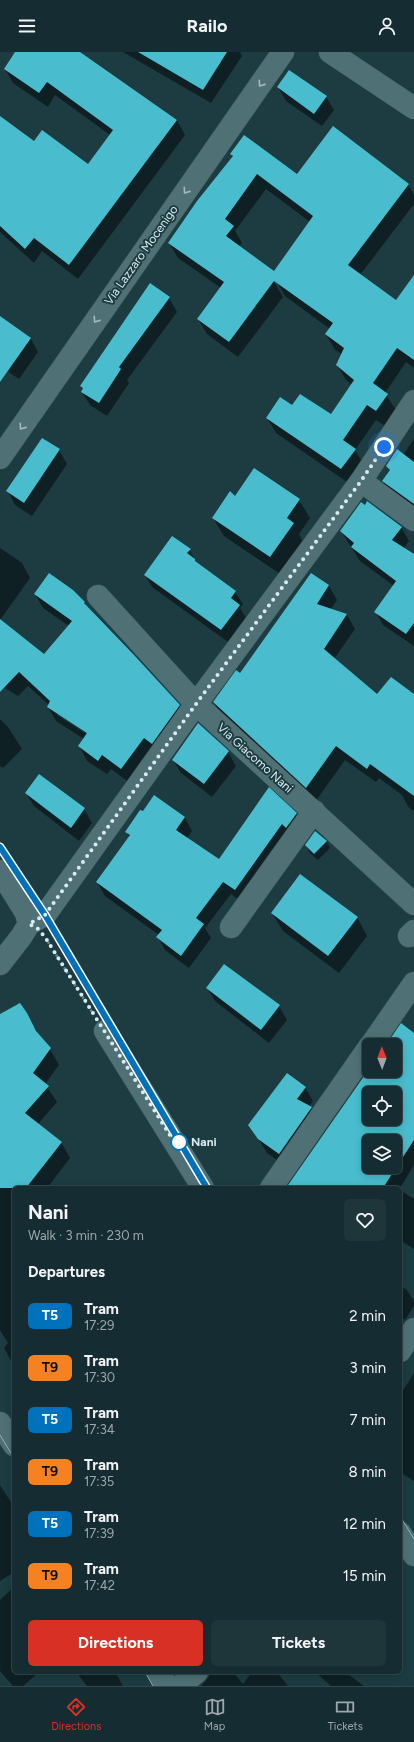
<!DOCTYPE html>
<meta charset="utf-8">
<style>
body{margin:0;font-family:Figtree,sans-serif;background:#1e353a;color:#f1f3f6;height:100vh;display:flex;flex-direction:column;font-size:15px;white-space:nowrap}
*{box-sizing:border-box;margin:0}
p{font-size:13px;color:#9da8ac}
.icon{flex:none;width:22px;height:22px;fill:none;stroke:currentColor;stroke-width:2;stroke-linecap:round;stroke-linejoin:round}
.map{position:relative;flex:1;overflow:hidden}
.side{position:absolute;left:12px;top:1134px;width:390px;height:488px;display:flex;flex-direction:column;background:#152d32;border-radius:6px;box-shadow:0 2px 10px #0003,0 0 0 1px #34494d}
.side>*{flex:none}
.badge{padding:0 8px;border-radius:6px;font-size:14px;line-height:26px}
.needle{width:26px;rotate:359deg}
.tools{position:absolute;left:362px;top:986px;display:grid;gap:8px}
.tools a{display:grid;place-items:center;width:40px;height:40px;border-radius:6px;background:#152d32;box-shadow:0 2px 10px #0003,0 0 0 1px #34494d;font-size:20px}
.you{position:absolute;width:20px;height:20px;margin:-10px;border:3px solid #fff;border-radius:50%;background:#1a73e8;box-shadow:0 0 0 6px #1a73e833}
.map>.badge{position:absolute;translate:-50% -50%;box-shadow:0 0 0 2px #fff}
h2{padding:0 16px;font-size:15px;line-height:36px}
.round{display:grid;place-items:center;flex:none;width:42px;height:42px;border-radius:6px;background:#1e353a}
.overview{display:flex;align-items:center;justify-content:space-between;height:68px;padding:0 16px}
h1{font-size:19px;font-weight:700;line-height:30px}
.button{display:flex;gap:8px;margin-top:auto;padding:8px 16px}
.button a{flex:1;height:46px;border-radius:6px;background:#d93025;color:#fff;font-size:16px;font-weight:700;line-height:46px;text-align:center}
.button a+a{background:#1e353a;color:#f1f3f6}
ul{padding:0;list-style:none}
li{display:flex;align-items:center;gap:12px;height:52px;padding:0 16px}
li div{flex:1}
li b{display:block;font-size:15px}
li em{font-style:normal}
li .badge{min-width:44px;font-weight:700;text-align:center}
header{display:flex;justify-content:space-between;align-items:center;height:52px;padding:0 16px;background:#152d32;font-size:18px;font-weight:700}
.tab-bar{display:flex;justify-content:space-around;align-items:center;height:56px;border-top:1px solid #34494d;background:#152d32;font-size:11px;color:#9da8ac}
.tab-bar a{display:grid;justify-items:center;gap:2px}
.tab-bar .selected{color:#d93025}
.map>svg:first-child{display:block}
.shadow{fill:#0007;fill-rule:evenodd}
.building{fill:#49bdce;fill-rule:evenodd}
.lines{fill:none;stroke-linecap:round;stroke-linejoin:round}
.street-casing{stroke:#3d5b5f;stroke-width:23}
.secondary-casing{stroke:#3d5b5f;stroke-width:23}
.path{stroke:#6c868b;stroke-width:2.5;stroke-dasharray:2 3;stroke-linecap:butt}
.street{stroke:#4f7176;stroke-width:22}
.secondary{stroke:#4f7176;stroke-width:22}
.tram{stroke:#99afb3;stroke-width:1}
.oneway{stroke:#a2babe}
.line-casing{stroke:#fff;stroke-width:9}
.line{stroke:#0072bc;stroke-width:6}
.walk{stroke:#d9ebee;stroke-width:4;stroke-dasharray:0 7.2}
.stop-dot{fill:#fff;stroke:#0072bc;stroke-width:2}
.labels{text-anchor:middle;stroke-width:4;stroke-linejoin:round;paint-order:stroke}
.street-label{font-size:12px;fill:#d9ebee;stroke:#1c3c42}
.stop-label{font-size:12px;font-weight:bold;fill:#d9ebee;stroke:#1c3c42;text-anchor:start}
</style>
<header><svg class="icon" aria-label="menu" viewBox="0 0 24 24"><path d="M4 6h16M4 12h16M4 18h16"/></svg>Railo<svg class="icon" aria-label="person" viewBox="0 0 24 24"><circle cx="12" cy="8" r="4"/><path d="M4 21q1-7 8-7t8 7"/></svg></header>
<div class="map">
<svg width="414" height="1634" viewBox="0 0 414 1634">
<rect width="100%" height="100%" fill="#1c3c42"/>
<g class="shadow">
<path d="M16 0H79L177 68 185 83 78 227 42 199 34 211 0 180V65L34 91 88 113 110 83 55 43 48 55 13 31 5 17Z"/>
<path d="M123 0H240L242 4 211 51Z"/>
<path d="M278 35 326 45 334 58 322 74 286 49Z"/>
<path d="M231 102 297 123 408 132 414 143V152L360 223 396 250 414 224V316L406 310 385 341 396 358 385 374 376 368 355 398 364 413 350 432 276 381 267 366 293 355 331 363 352 333 346 328 337 313 342 302 335 298 326 282 330 277 285 244 276 228H273L283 245 238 305 207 282 198 267 221 236 178 206 169 191 233 106ZM266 137 310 170 274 220 238 195 242 191 235 179Z"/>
<path d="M169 246 177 260 127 328 129 331 107 364 90 353 82 340 83 338 81 334Z"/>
<path d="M0 265 31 287 38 300 19 327 0 314Z"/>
<path d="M43 387 59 398 67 412 32 464 15 453 8 439Z"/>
<path d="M414 387V459L390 441 383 429 390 419 387 414 403 403Z"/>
<path d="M235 446 299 448 310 466 299 482 303 490 280 522 224 484 213 466Z"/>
<path d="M401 475 409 489 403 497 414 504V594L383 573 376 560 394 534 360 509 341 479Z"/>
<path d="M0 496 22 511 30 526 0 568Z"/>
<path d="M190 498 196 511 235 540 243 552 240 556 246 566 228 590 152 535 145 523Z"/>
<path d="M329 534 337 548 331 557 347 563 355 577 334 607 378 644H414V759L409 756 402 743 379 726 376 730 345 708 315 750 222 665 214 650Z"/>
<path d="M35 542 84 550 88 557 179 654 188 668 130 731 111 717 107 722 87 709 79 694 84 687 56 669 48 655 49 653 28 634 18 644 0 633V568L44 603 69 574 43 556ZM57 660 92 683 91 685 57 663Z"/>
<path d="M0 667 8 675 22 697 3 716 0 714Z"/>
<path d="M198 672 228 700 236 714 212 745 181 721 173 708Z"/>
<path d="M39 723 84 757 92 771 79 789 34 754 26 741Z"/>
<path d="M154 744 185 766 192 779 187 786 219 808 296 762 304 775 243 851 231 842 205 876 211 886 189 916 165 898 158 885 159 883 105 844 97 830 130 786 126 780 144 760Z"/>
<path d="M326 789 330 796 318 808 310 801 306 793Z"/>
<path d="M272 861 357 865 367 884 339 921 283 879Z"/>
<path d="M207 936 279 954 287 968 269 991 215 949Z"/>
<path d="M26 962 39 984 50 997 59 1013 45 1032 57 1050 38 1072 61 1090 70 1106 47 1136H14V1314L4 1296 8 1291 0 1278V965Z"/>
<path d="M414 982V1113L400 1136H287L369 1019H395V993H387ZM369 1041H395V1067H369ZM369 1089H395V1115H369Z"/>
<path d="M305 1035 313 1049 309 1055 319 1070 287 1115 267 1101 250 1073Z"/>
<path d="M400 1138 414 1147V1197L403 1190 400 1195Z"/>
<path d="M400 1234 407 1238 414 1249V1254L405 1268 400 1265Z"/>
<path d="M414 1321V1429L400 1420 401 1356 400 1343Z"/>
<path d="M0 1433 14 1455V1520L0 1529Z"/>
<path d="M14 1535V1620H39L23 1634H13L0 1619V1548Z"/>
<path d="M76 1620H115L123 1634H87Z"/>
<path d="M210 1620H233L243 1632 252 1620H277L288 1634H201L209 1625Z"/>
<path d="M315 1620H345L364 1634H331Z"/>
</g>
<g class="building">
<path d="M15 0H80L177 68 69 213 34 186 25 197 0 174V64L34 89 42 78 88 112 113 78 47 30 39 41 4 17Z"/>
<path d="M138 0H227L203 38Z"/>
<path d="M289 18 327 44 314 62 277 35Z"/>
<path d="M333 74 409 132 348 213 396 248 414 223V308L397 296 373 331 388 342 376 359 367 353 343 388 356 397 341 417 266 366 280 345 292 353 300 342 331 362 354 328 336 313 344 296 325 282 333 271 274 229 229 290 197 267 224 230 168 191 197 149 233 104 230 102 244 83 297 122ZM257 122 313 164 274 219 226 184 234 174 225 167Z"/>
<path d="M150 231 170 245 119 315 121 317 99 351 81 340 83 336 80 334Z"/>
<path d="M0 264 31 286 0 330Z"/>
<path d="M42 386 60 397 24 451 6 439Z"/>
<path d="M397 397 414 410V452L382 429 390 418 386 414Z"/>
<path d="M254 416 300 447 287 466 294 471 270 505 212 466 230 439 235 444Z"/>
<path d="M367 449 402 475 392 488 414 502V571L406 582 374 560 396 529 351 495 354 491 340 479 361 450 365 453Z"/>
<path d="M172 484 191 497 187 501 195 507V509L236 539 231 546 240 553 221 578 144 523Z"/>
<path d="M49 521 73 538 85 550 84 551 134 603 180 653 152 692 144 686 121 717 102 703 98 709 78 694 87 681 47 655 50 649 19 620 0 640V567L44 602 72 569 34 542Z"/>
<path d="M311 521 329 533 317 552 347 562 324 597 377 642 391 625 414 642V744L370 712 367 717 336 694 306 736 213 650 236 618 240 621Z"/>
<path d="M198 671 229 699 204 732 172 708Z"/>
<path d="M39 722 85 756 71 776 25 741Z"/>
<path d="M269 735 297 761 286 776 282 772 235 838 223 830 196 866 204 872 181 904 156 885 162 878 96 830 130 783 125 780 140 758 143 759 154 743 185 765 176 778 219 807Z"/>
<path d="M315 779 327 789 314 802 305 793Z"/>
<path d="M300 822 358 865 328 904 271 861Z"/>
<path d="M224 912 280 953 261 978 206 936Z"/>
<path d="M20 951 27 961 36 979 51 996 33 1021 49 1034 25 1061 62 1090 26 1136H0V962Z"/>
<path d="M401 971 414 981V1088L383 1136H286L369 1017V1019H395V993H386ZM369 1041H395V1067H369ZM369 1089H395V1115H369Z"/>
<path d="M287 1021 306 1035 297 1047 312 1055 279 1102 258 1087 248 1073Z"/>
</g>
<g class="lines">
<g class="street-casing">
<g id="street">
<path d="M330 0 414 56"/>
<path d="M0 406 283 0"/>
<path d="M361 429 414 468"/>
<path d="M98 544 196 652 414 852"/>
<path d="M0 819 26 861 29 872"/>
<path d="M231 875 314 759"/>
<path d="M409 884 414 879"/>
<path d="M0 912 21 885 29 872 45 863 196 652 361 429 414 349"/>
<path d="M105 979 203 1136"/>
<path d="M371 993 414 931"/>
<path d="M271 1136 369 995"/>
<path d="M400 1299 414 1277"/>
<path d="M400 1481 414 1503"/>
<path d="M180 1634 197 1620"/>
</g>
</g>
<g class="secondary-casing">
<g id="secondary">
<path d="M0 1371 14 1393"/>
<path d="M158 1620 167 1634"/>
</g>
</g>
<path class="path" d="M48 890 92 960"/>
<use href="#street" class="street"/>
<use href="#secondary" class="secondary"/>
<g class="tram">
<path d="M0 795 45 863 207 1136"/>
<path d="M0 1383 14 1406"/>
<path d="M400 1464 414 1487"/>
<path d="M145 1620 153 1634"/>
</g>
</g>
<defs><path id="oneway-chevron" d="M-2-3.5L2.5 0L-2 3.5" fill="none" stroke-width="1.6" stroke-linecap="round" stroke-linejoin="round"/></defs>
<g class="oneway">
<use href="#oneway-chevron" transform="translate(261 32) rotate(125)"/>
<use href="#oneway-chevron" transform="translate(186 139) rotate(125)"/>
<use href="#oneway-chevron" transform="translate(96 268) rotate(125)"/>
<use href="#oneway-chevron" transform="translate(22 375) rotate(125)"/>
</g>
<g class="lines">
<g class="line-casing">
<path id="line" d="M0 795 45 863 207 1136"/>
</g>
<use href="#line" class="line"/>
<path class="walk" d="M179 1090 178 1096 45 885 38 877 29 872 45 863 196 652 361 429 384 395"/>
</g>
<circle class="stop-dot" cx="179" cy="1090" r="8"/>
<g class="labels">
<g class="street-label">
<text transform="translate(141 203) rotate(-55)" y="4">Via Lazzaro Mocenigo</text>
<text transform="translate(255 706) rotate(42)" y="4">Via Giacomo Nani</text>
</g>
<g class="stop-label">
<text x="191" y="1094">Nani</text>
</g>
</g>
</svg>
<div class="tools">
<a><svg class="needle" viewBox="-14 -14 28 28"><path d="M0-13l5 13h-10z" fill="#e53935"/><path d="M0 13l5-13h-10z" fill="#9da8ac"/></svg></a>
<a><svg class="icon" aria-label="locate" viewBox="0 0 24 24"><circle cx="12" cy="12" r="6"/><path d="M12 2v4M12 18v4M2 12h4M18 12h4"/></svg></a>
<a><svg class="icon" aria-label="layers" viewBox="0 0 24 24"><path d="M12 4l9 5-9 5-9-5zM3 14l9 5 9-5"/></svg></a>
</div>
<div class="you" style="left:384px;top:395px"></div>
<section class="side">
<div class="overview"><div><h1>Nani</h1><p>Walk · 3 min · 230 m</p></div><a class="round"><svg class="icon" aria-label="heart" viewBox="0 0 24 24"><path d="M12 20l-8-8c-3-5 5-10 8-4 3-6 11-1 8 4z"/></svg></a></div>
<h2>Departures</h2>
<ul>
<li><span class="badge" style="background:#0072bc;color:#fff">T5</span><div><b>Tram</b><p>17:29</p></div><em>2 min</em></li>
<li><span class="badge" style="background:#f58220;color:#111">T9</span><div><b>Tram</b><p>17:30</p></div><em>3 min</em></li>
<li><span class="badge" style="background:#0072bc;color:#fff">T5</span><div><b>Tram</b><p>17:34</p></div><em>7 min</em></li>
<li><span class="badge" style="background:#f58220;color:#111">T9</span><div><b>Tram</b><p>17:35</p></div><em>8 min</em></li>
<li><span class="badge" style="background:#0072bc;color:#fff">T5</span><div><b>Tram</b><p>17:39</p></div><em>12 min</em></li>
<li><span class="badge" style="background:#f58220;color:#111">T9</span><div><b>Tram</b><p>17:42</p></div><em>15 min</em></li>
</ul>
<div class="button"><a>Directions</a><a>Tickets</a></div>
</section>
</div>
<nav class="tab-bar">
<a class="selected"><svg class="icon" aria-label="directions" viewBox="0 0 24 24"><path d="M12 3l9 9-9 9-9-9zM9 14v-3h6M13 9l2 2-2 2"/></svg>Directions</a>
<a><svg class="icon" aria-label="map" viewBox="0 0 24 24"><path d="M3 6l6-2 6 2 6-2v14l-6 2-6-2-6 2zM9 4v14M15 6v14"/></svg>Map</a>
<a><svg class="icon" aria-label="tickets" viewBox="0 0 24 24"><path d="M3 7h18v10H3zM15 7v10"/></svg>Tickets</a>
</nav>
